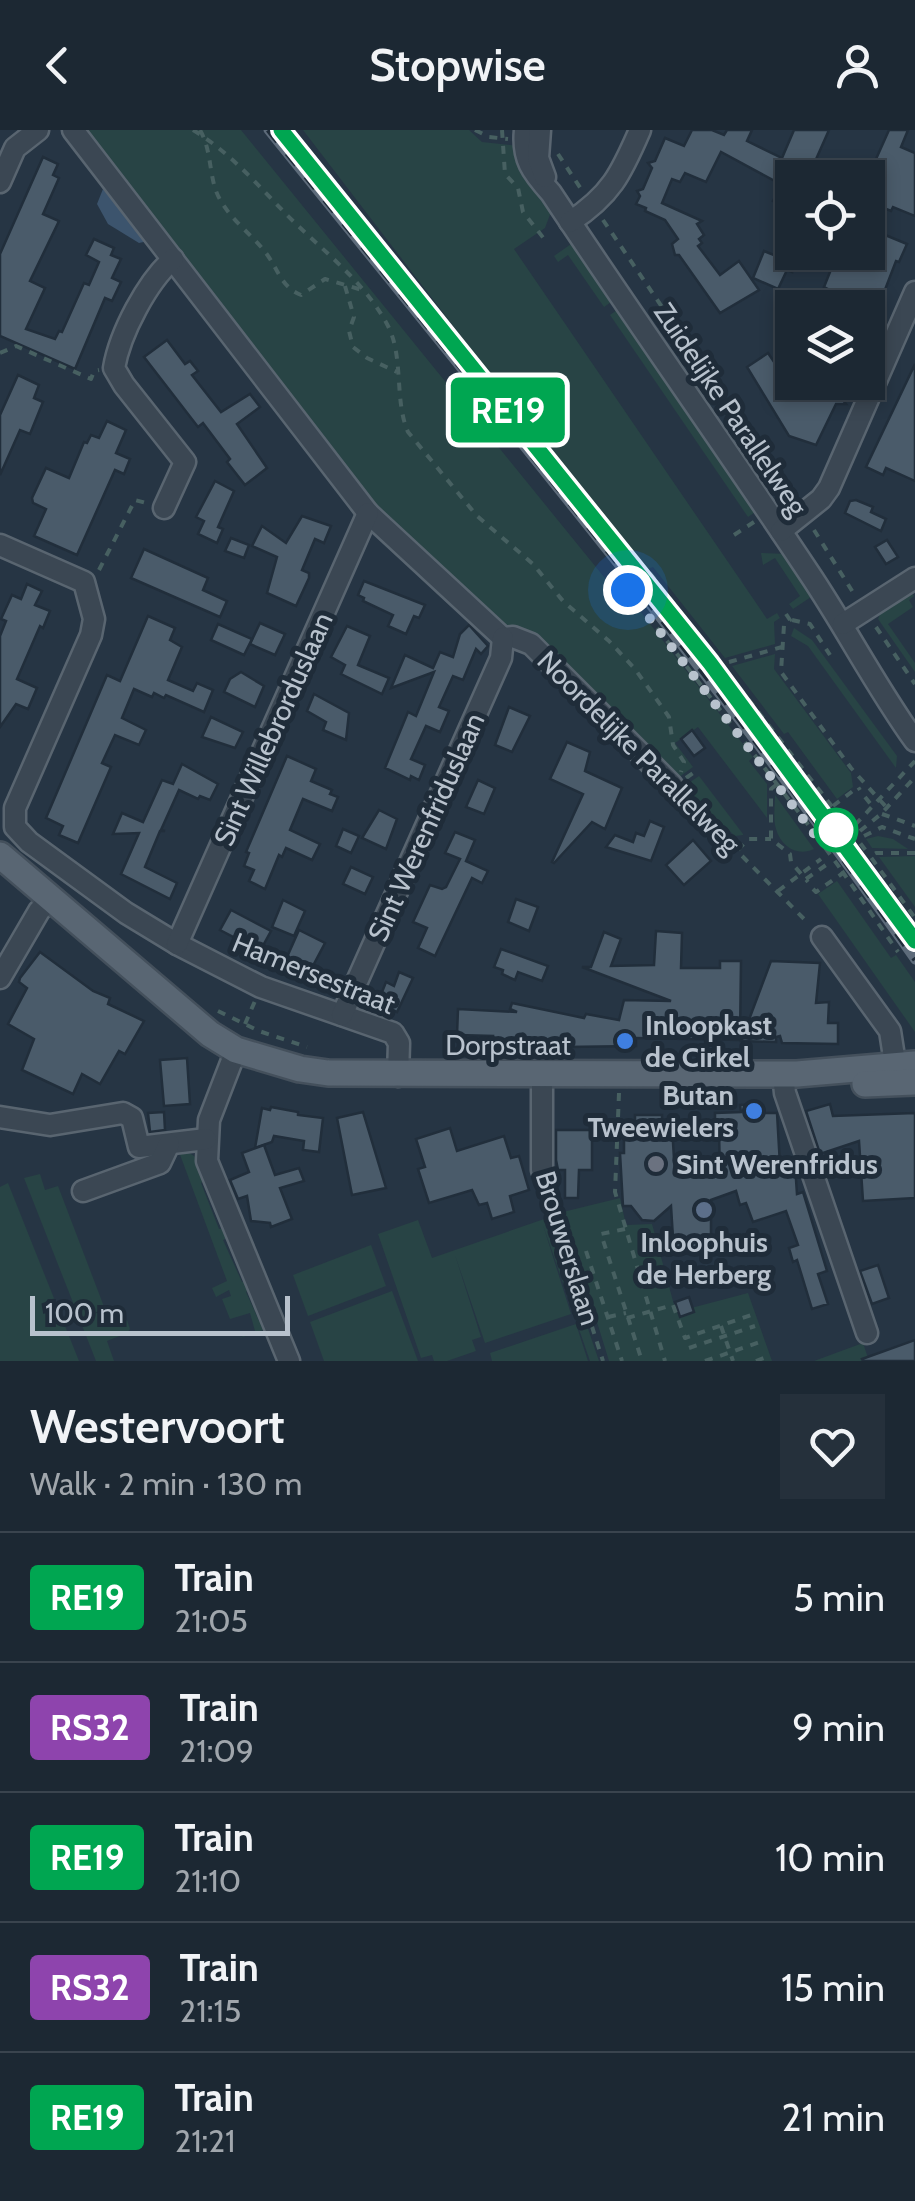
<!DOCTYPE html>
<meta charset="utf-8">
<style>
body{margin:0;font-family:Cabin,sans-serif;background:#25303b;color:#f1f3f6;height:100vh;display:flex;flex-direction:column;font-size:38px;white-space:nowrap}
*{box-sizing:border-box;margin:0}
p{font-size:32px;color:#a0a6ac}
.icon{flex:none;width:55px;height:55px;fill:none;stroke:currentColor;stroke-width:2;stroke-linecap:round;stroke-linejoin:round}
.map{position:relative;height:1231px;overflow:hidden}
.details{display:flex;flex-direction:column;background:#1c2833;flex:1}
.details>*{flex:none}
.badge{padding:0 20px;border-radius:8px;font-size:35px;line-height:65px}
.buttons{position:absolute;left:775px;top:30px;display:grid;gap:20px}
.buttons a{display:grid;place-items:center;width:110px;height:110px;border-radius:0px;background:#1c2833;box-shadow:0 5px 15px #0003,0 0 0 2px #3a444e;font-size:50px}
.scale{position:absolute;left:30px;bottom:25px;width:260px;box-sizing:border-box;padding-left:10px;border:5px solid #b8c2cd;border-top:0;font-size:28px;line-height:35px;white-space:nowrap;color:#b8c2cd;-webkit-text-stroke:8px #1f2c39;paint-order:stroke}
.you{position:absolute;width:50px;height:50px;margin:-25px;border:8px solid #fff;border-radius:50%;background:#1a73e8;box-shadow:0 0 0 15px #1a73e833}
.map>.badge{position:absolute;translate:-50% -50%;box-shadow:0 0 0 5px #fff}
.round{display:grid;place-items:center;flex:none;width:105px;height:105px;border-radius:0px;background:#25303b}
.head{display:flex;align-items:center;justify-content:space-between;height:170px;padding:0 30px}
h1{font-size:48px;font-weight:600;line-height:75px}
ul{padding:0;list-style:none}
li{display:flex;align-items:center;gap:30px;height:130px;padding:0 30px;border-top:2px solid #3a444e}
li div{flex:1}
li b{display:block;font-size:38px}
li em{font-style:normal}
li .badge{min-width:110px;font-weight:700;text-align:center}
header{display:flex;justify-content:space-between;align-items:center;height:130px;padding:0 30px;background:#1c2833;font-size:45px;font-weight:600}
.map>svg:first-child{display:block}
.green{fill:#284445}
.water{fill:#3c546d}
.building{fill:#4a5b6a;stroke:#212e3b;stroke-width:2.5}
.lines{fill:none;stroke-linecap:round;stroke-linejoin:round}
.minor-casing{stroke:#596570;stroke-width:25}
.major-casing{stroke:#44505c;stroke-width:30}
.path{stroke:#476061;stroke-width:4;stroke-dasharray:8 8;stroke-linecap:butt}
.minor{stroke:#3b4753;stroke-width:20}
.major{stroke:#596673;stroke-width:25}
.rail-casing{stroke:#5d6b7a;stroke-width:9}
.rail{stroke:#1f2c39;stroke-width:5;stroke-dasharray:15;stroke-linecap:butt}
.path-bridge{stroke:#476061;stroke-width:4;stroke-dasharray:8 8;stroke-linecap:butt}
.line-casing{stroke:#fff;stroke-width:22}
.line{stroke:#00a651;stroke-width:15}
.walk{stroke:#b8c2cd;stroke-width:10;stroke-dasharray:0 18}
.stop-dot{fill:#fff;stroke:#00a651;stroke-width:5}
.shop-dot{fill:#3f7fe0;stroke:#1f2c39;stroke-width:4}
.worship-dot{fill:#6b7280;stroke:#1f2c39;stroke-width:4}
.service-dot{fill:#5c6f8a;stroke:#1f2c39;stroke-width:4}
.labels{text-anchor:middle;stroke-width:10;stroke-linejoin:round;paint-order:stroke}
.street-label{font-size:28px;fill:#b8c2cd;stroke:#1f2c39}
.poi-label{font-size:28px;font-weight:bold;fill:#b8c2cd;stroke:#1f2c39;text-anchor:start}
</style>
<header><svg class="icon" aria-label="back" viewBox="0 0 24 24"><path d="M15 5l-7 7 7 7"/></svg>Stopwise<svg class="icon" aria-label="person" viewBox="0 0 24 24"><circle cx="12" cy="8" r="4"/><path d="M4 21q1-7 8-7t8 7"/></svg></header>
<div class="map">
<svg width="915" height="1231" viewBox="0 0 915 1231">
<rect width="100%" height="100%" fill="#263544"/>
<g class="green">
<path d="M82 0H241L617 463 623 459 753 627 749 631 767 654V688L698 597 675 613 693 637 675 650 518 499 504 497 366 367Z"/>
<path d="M303 0H469L482 12 519 16 552 79 545 98 514 119 767 489 777 483 780 488 774 492 775 514 725 528 653 437 648 439 497 253Z"/>
<path d="M574 112 614 170 604 177 568 125 558 132 554 126Z"/>
<path d="M620 178 758 380 748 387 610 185Z"/>
<path d="M761 423 787 424 814 465 793 479 789 474 800 466 775 428 763 435Z"/>
<path d="M911 462 914 466 909 470 913 477 888 494 915 533V542L878 489 880 484Z"/>
<path d="M794 498 812 510 897 626 896 638 808 516 791 506Z"/>
<path d="M775 524 774 539 851 643 853 657 837 669 788 602 784 604 732 536Z"/>
<path d="M699 646 743 704V705L735 706 683 657Z"/>
<path d="M775 665 814 719C798 727 781 717 776 699 773 690 775 675 775 665Z"/>
<path d="M878 706 893 709 908 719 872 718 866 709Z"/>
<path d="M915 726V777L879 727Z"/>
<path d="M837 751 891 828 896 825 915 852V902L818 764Z"/>
<path d="M179 1022C198 1021 200 1034 205 1050L201 1053 219 1099 225 1098 229 1107 223 1110 242 1152 248 1150 251 1159 246 1162 259 1191 265 1190 266 1199 237 1209 255 1201 250 1183 230 1189 222 1169 231 1166 229 1160 216 1167 212 1158 227 1151Z"/>
<path d="M40 1044 45 1060 58 1056 111 1195 127 1190 130 1199 127 1203 107 1211 114 1231H96L24 1048Z"/>
<path d="M8 1053 79 1231H0V1057Z"/>
<path d="M620 1068 626 1095 652 1094 676 1182 748 1163 772 1231H609L563 1082Z"/>
<path d="M550 1087 599 1231H590L543 1095 571 1184 485 1213 455 1125 481 1207 472 1210 476 1221 447 1231H434L432 1225 421 1228 378 1104 418 1090 432 1128Z"/>
<path d="M371 1115 386 1156 308 1186 293 1145Z"/>
<path d="M392 1161 418 1231H324L310 1192Z"/>
<path d="M576 1194 588 1231H492L490 1223Z"/>
<path d="M863 1213 869 1231H814Z"/>
</g>
<path class="water" d="M103 59 148 111 139 113 108 94 97 74Z"/>
<g class="building">
<path d="M692 0H712L724 5 727 0H752L747 11 782 28 794 0H829L813 36 840 47 792 48V81L773 71 782 55 721 22 706 52 685 43 680 52 672 49 662 73 702 91 697 94 704 105 699 109 702 113 698 116 720 145 739 131 759 160 720 183 679 125H675L672 114 678 109 665 90 645 81 646 78 636 74 640 66 637 61 643 59 652 38 648 33 655 31 665 8 684 16Z"/>
<path d="M889 0H908L901 17 915 23V86L893 77 891 81 869 72 882 43 872 38Z"/>
<path d="M43 27 58 34 53 45 59 48 43 84 59 91 30 151 45 158 26 199 55 209 59 201 62 202 84 153 89 155 99 132 86 125 94 109 114 118 111 125 121 129 112 148 121 152 112 171 105 168 75 239 0 206V124Z"/>
<path d="M792 93V142L787 140 778 159 753 148 764 121 776 126Z"/>
<path d="M878 102 907 114 899 132 896 131 868 204V178H842L828 171 832 161 824 157 838 122H869Z"/>
<path d="M167 210 185 234 190 231 198 241 192 245 221 282 250 264 260 277 237 294 267 338 245 355 227 332 230 329 203 293 198 297 144 227Z"/>
<path d="M768 223 785 248 816 261 819 255 829 252 846 274H836L816 315 789 306 747 237Z"/>
<path d="M915 234V351L886 338 883 345 866 337Z"/>
<path d="M18 245 39 255 34 268 43 272 30 304 20 300 0 345V285Z"/>
<path d="M107 291 126 300 116 323 130 329 124 344 115 340 77 425 34 406 46 379 33 373 32 368 46 338 69 348 84 312 87 313 91 305 99 308Z"/>
<path d="M215 351 234 361 218 397 223 399 217 413 198 404 204 391 196 387Z"/>
<path d="M856 370 873 377 871 382 886 389 881 401 845 383 850 371Z"/>
<path d="M302 386 331 396 324 413 315 409 302 440 309 443V448L296 476 267 463 277 427 252 416 262 396 286 413Z"/>
<path d="M231 408 249 415 244 428 225 421Z"/>
<path d="M887 410 898 427 886 434 875 417Z"/>
<path d="M144 419 208 448 203 460 227 471 220 487 131 448Z"/>
<path d="M364 451 425 475 419 488 414 486 406 504 388 496 393 485 363 471 364 468 358 465Z"/>
<path d="M27 454 42 461 35 475 50 481 43 498 40 496 17 549 37 558 28 579 16 574 0 597V506L6 491 1 489 12 465 21 469Z"/>
<path d="M148 486 175 498 170 510 182 517 168 550 193 561 197 553 213 560 204 582 166 565 164 568 154 563 152 567 134 559 122 588 146 600 139 615 115 605 102 633 111 637 78 713 59 705 63 696 46 688 107 545 120 551Z"/>
<path d="M260 493 285 504 275 525 250 514Z"/>
<path d="M218 494 252 509 244 525 211 510Z"/>
<path d="M469 495 488 516 481 524 476 519 463 550 453 546 439 577 449 581 440 602 426 596 411 629 425 635 419 650 411 646 410 650 385 638 408 582 416 586 434 542 391 558 405 525 433 538 440 522 453 527 460 504Z"/>
<path d="M347 496 370 506 358 535 389 548 382 564 341 544 345 535 331 527Z"/>
<path d="M241 542 264 556 255 577 224 562 230 549Z"/>
<path d="M314 564 349 583 346 610 323 600 326 592 307 581Z"/>
<path d="M509 577 530 586 512 622 495 615Z"/>
<path d="M211 587 243 602 235 618 202 607Z"/>
<path d="M692 600 705 618 694 626 681 609Z"/>
<path d="M567 612 590 622 585 641 622 658 605 699 592 692 554 733 552 732 583 664 550 649Z"/>
<path d="M287 626 316 639 311 651 332 660 330 664 338 667 332 681 303 669 290 700 320 714 312 730 286 718 282 727 279 725 265 759 249 751 254 740 244 736 249 723 246 722Z"/>
<path d="M182 634 218 654 210 670 200 666 198 669 179 660 161 700 165 701H160L145 737 177 753 170 769 121 744 139 703 113 704 122 683 143 692 162 650 173 654Z"/>
<path d="M478 650 495 658 484 684 466 677Z"/>
<path d="M379 680 397 689 386 719 362 708Z"/>
<path d="M650 691 664 697 651 731 606 717 615 705 633 712 636 703 644 706Z"/>
<path d="M343 699 359 706 351 723 336 716Z"/>
<path d="M455 702 475 710 466 731 488 741 482 753 472 748 435 826 418 818 427 798 413 792 430 755 442 759 446 757 460 729 445 723Z"/>
<path d="M693 710 711 731 684 755 666 735Z"/>
<path d="M351 737 373 747 365 764 343 754Z"/>
<path d="M516 769 538 777 529 801 508 792Z"/>
<path d="M283 770 305 781 294 806 272 797Z"/>
<path d="M231 780 271 801 260 821 220 800Z"/>
<path d="M299 800 325 813 307 847 283 836Z"/>
<path d="M656 801 682 803 681 838H720V831H741L740 910 636 908V916L565 917 518 909 517 917 492 912 493 906 457 905 458 879 517 882 510 879 512 873 584 888 586 884 619 890 624 870 671 871 582 837H591L604 802 621 809 611 836 654 835Z"/>
<path d="M501 819 548 836 542 851 518 842 515 850 502 844 503 840 494 837Z"/>
<path d="M40 822 93 861 110 868 108 874 144 891 125 924 119 921 100 954 82 944 73 964 22 940 34 909 8 894 27 858 19 852 20 848Z"/>
<path d="M771 831 820 833 816 873 829 872 828 893H838V914L782 913 780 906 776 907V912L741 911Z"/>
<path d="M399 842 413 848 397 882 387 877 378 883 374 882 386 852 394 856Z"/>
<path d="M187 928 190 974 164 976 160 930Z"/>
<path d="M760 974V983H777L780 1035H795L797 1064 803 1062 827 1141 818 1144 828 1174 812 1179 797 1130 793 1132 789 1118 798 1115 786 1081 753 1092 746 1073 740 1075 736 1061 711 1070V1123L674 1124 671 1076 654 1091 642 1090 631 1076H623L620 1023H624V1007H628V991H635V985H662V996H672L675 1045H720L719 1002 715 1003V983L741 982 740 975Z"/>
<path d="M830 974 833 986 915 983V1068L863 1071 859 1011 820 1024 806 981Z"/>
<path d="M271 977 298 982V985L323 988 319 1022 303 1020 304 1011 274 1006 272 1012 255 1018 262 978 270 980Z"/>
<path d="M164 982 165 1000 150 1002 148 983Z"/>
<path d="M363 982 386 1058 352 1065 337 988Z"/>
<path d="M450 998 457 1021 504 1006 511 1028 519 1026 529 1060 510 1066 514 1082 492 1089 487 1073 479 1075 472 1060 429 1073 418 1039 425 1037 416 1009Z"/>
<path d="M556 1000H592V1040H579L578 1068H565V1040H558L556 1030Z"/>
<path d="M264 1015 275 1045 299 1038 304 1051 280 1058 292 1089 271 1097 270 1093 251 1091 247 1066 238 1069 230 1050 249 1042 242 1023Z"/>
<path d="M878 1135 889 1168 872 1174 860 1141Z"/>
<path d="M689 1167 694 1182 680 1187 675 1172Z"/>
<path d="M915 1210V1231H863L862 1229Z"/>
</g>
<g class="lines">
<g class="minor-casing">
<g id="minor">
<path d="M73 0 368 383 503 508"/>
<path d="M525 0C522 29 532 42 551 63 635 190 724 315 809 443 846 498 876 557 915 611"/>
<path d="M540 0 538 28 545 47"/>
<path d="M0 52 15 18 38 0"/>
<path d="M570 92C611 65 621 44 640 0"/>
<path d="M164 378 185 332 124 255 114 238C120 203 147 152 173 129"/>
<path d="M781 401 821 369 829 358 915 162"/>
<path d="M0 415 84 452 94 489 91 505 15 678V697L29 712 126 783 177 814 261 857 393 903 399 913 398 946"/>
<path d="M843 494 915 448"/>
<path d="M503 508 513 507 531 514 672 655"/>
<path d="M822 807 890 901 897 946"/>
<path d="M177 814 368 383"/>
<path d="M0 848 39 781 52 767"/>
<path d="M342 885 501 528 503 508"/>
<path d="M236 920 209 990 207 1031 289 1231"/>
<path d="M783 944 785 963 867 1203"/>
<path d="M542 945V1040"/>
<path d="M0 987 50 995 123 983 132 988 139 1017 206 1009"/>
<path d="M83 1061 160 1033 169 1014"/>
</g>
</g>
<g class="major-casing">
<g id="major">
<path d="M0 725 210 904 236 920 300 939 328 943 797 944 915 934"/>
<path d="M865 954 915 952"/>
</g>
</g>
<g class="path">
<path d="M193 0C228 21 257 54 284 82 320 119 364 150 388 196 404 227 394 270 408 302L477 386 533 434 563 471 609 511 635 539 669 587 673 615 684 632 681 642"/>
<path d="M200 0C211 19 209 41 216 61 226 87 252 104 266 123 278 139 281 157 301 165L325 149 362 160"/>
<path d="M475 0 489 7 508 9"/>
<path d="M502 0 505 44 518 58 523 82 545 110"/>
<path d="M558 24 583 62"/>
<path d="M603 90 791 367"/>
<path d="M345 156 354 187 349 201 353 217 367 228 397 242"/>
<path d="M0 223 16 216 91 249 94 241 99 240"/>
<path d="M814 400 854 464"/>
<path d="M734 405 754 392"/>
<path d="M99 440 135 370 146 373"/>
<path d="M650 443 841 688"/>
<path d="M628 460 816 705"/>
<path d="M786 484 790 490 784 495 781 542 851 638 887 678"/>
<path d="M792 490 810 494 830 525"/>
<path d="M876 497 915 554"/>
<path d="M729 532 782 517"/>
<path d="M686 648 696 641"/>
<path d="M776 655 771 659V709L790 724 791 732 808 752"/>
<path d="M865 667 873 677"/>
<path d="M686 669 809 794"/>
<path d="M833 676 858 657 860 660"/>
<path d="M882 684 915 696"/>
<path d="M855 695 915 631"/>
<path d="M860 701 881 684 915 647"/>
<path d="M864 706 882 697 915 709"/>
<path d="M738 720 748 709H771"/>
<path d="M915 723H876L870 726 915 788"/>
<path d="M842 741 898 822"/>
<path d="M806 749 826 735"/>
<path d="M813 759 816 762 843 743"/>
<path d="M778 761 821 729"/>
<path d="M218 881 259 901 307 917"/>
<path d="M245 894 255 871"/>
<path d="M619 963 615 1062 665 1231"/>
<path d="M548 1059 603 1231"/>
<path d="M625 1099 601 1104 642 1231"/>
<path d="M586 1121 622 1231"/>
<path d="M608 1187 626 1183"/>
<path d="M627 1188 673 1175 685 1208 751 1185"/>
<path d="M721 1196 733 1231"/>
<path d="M689 1218 755 1196"/>
<path d="M705 1231 760 1212"/>
<path d="M756 1231 766 1227"/>
</g>
<use href="#minor" class="minor"/>
<use href="#major" class="major"/>
<g class="rail-casing">
<path id="rail" d="M268 0C488 273 713 542 915 830"/>
</g>
<use href="#rail" class="rail"/>
<g class="path-bridge">
<path d="M841 688 870 726"/>
<path d="M816 705 842 741"/>
</g>
</g>
<g class="lines">
<g class="line-casing">
<path id="line" d="M281 0 710 533 915 811"/>
</g>
<use href="#line" class="line"/>
<path class="walk" d="M628 460 816 706 836 700"/>
</g>
<circle class="stop-dot" cx="836" cy="700" r="20"/>
<g class="shop-dot">
<circle cx="625" cy="911" r="10"/>
<circle cx="754" cy="981" r="10"/>
</g>
<circle class="worship-dot" cx="656" cy="1034" r="10"/>
<circle class="service-dot" cx="704" cy="1080" r="10"/>
<g class="labels">
<g class="street-label">
<text transform="translate(731 279) rotate(56)" y="10">Zuidelijke Parallelweg</text>
<text transform="translate(273 599) rotate(-66)" y="10">Sint Willebrorduslaan</text>
<text transform="translate(639 622) rotate(45)" y="10">Noordelijke Parallelweg</text>
<text transform="translate(426 697) rotate(-66)" y="10">Sint Werenfriduslaan</text>
<text transform="translate(314 843) rotate(22)" y="10">Hamersestraat</text>
<text x="508" y="925">Dorpstraat</text>
<text transform="translate(568 1118) rotate(73)" y="10">Brouwerslaan</text>
</g>
<g class="poi-label">
<text x="645" y="905">Inloopkast<tspan x="645" dy="32">de Cirkel</tspan></text>
<text x="734" y="975" text-anchor="end">Butan<tspan x="734" dy="32">Tweewielers</tspan></text>
<text x="676" y="1044">Sint Werenfridus</text>
<text x="704" y="1122" text-anchor="middle">Inloophuis<tspan x="704" dy="32">de Herberg</tspan></text>
</g>
</g>
</svg>
<div class="buttons">
<a><svg class="icon" aria-label="locate" viewBox="0 0 24 24"><circle cx="12" cy="12" r="6"/><path d="M12 2v4M12 18v4M2 12h4M18 12h4"/></svg></a>
<a><svg class="icon" aria-label="layers" viewBox="0 0 24 24"><path d="M12 4l9 5-9 5-9-5zM3 14l9 5 9-5"/></svg></a>
</div>
<div class="scale">100 m</div>
<div class="you" style="left:628px;top:460px"></div>
<b class="badge" style="left:508px;top:280px;background:#00a651;color:#fff">RE19</b>
</div>
<section class="details">
<div class="head"><div><h1>Westervoort</h1><p>Walk · 2 min · 130 m</p></div><a class="round"><svg class="icon" aria-label="heart" viewBox="0 0 24 24"><path d="M12 20l-8-8c-3-5 5-10 8-4 3-6 11-1 8 4z"/></svg></a></div>
<ul>
<li><span class="badge" style="background:#00a651;color:#fff">RE19</span><div><b>Train</b><p>21:05</p></div><em>5 min</em></li>
<li><span class="badge" style="background:#8e44ad;color:#fff">RS32</span><div><b>Train</b><p>21:09</p></div><em>9 min</em></li>
<li><span class="badge" style="background:#00a651;color:#fff">RE19</span><div><b>Train</b><p>21:10</p></div><em>10 min</em></li>
<li><span class="badge" style="background:#8e44ad;color:#fff">RS32</span><div><b>Train</b><p>21:15</p></div><em>15 min</em></li>
<li><span class="badge" style="background:#00a651;color:#fff">RE19</span><div><b>Train</b><p>21:21</p></div><em>21 min</em></li>
</ul>
</section>
